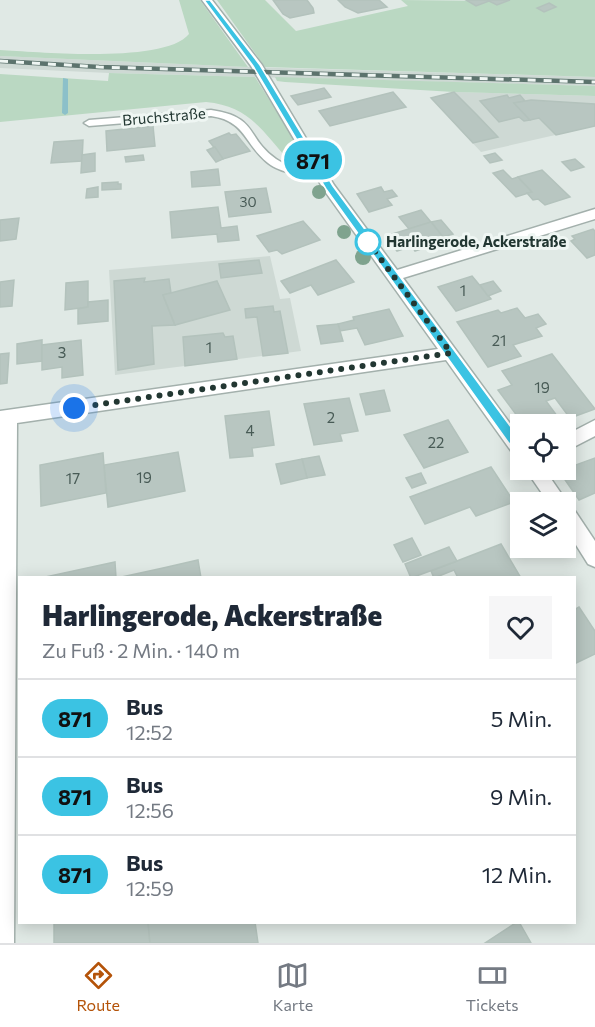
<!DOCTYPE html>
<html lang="de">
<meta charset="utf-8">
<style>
body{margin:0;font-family:Commissioner,sans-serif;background:#f6f6f7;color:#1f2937;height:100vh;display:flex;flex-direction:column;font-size:22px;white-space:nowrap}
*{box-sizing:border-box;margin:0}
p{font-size:20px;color:#747a83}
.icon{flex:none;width:33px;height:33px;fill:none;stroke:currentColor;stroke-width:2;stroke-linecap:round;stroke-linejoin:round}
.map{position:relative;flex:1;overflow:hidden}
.panel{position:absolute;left:18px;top:576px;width:558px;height:348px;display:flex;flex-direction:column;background:#fff;border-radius:0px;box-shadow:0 3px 15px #0003}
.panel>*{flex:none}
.badge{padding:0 12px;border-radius:20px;font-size:21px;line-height:39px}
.controls{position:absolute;left:510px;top:414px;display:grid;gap:12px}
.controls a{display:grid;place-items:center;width:66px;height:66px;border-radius:0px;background:#fff;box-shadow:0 3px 15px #0003;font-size:30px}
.you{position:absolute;width:30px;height:30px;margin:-15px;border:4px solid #fff;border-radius:50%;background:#1a73e8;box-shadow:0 0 0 9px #1a73e833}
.map>.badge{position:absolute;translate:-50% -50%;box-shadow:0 0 0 3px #fff}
.round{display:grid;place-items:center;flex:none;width:63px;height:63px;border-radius:0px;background:#f6f6f7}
.summary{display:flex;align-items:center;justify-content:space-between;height:102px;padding:0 24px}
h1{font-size:28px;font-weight:800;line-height:45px}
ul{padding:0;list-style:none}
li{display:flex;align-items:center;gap:18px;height:78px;padding:0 24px;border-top:2px solid #e0e1e3}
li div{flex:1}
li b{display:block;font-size:22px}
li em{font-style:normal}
li .badge{min-width:66px;font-weight:700;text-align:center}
.tab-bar{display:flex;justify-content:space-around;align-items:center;height:84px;border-top:2px solid #e0e1e3;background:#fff;font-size:16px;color:#747a83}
.tab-bar a{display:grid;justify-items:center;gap:3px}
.tab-bar .current{color:#b45309}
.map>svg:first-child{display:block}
.built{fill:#ced9d4}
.green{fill:#bad8c2}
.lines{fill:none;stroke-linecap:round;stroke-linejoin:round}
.stream{fill:#8cc0c9;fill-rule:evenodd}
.building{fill:#b8c6c1;stroke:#b3c2bc;stroke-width:1.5}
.lane-casing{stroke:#a3b0ac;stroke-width:3}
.street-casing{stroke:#a3b0ac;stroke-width:3}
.lane{fill:#fff;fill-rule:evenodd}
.street{fill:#fff;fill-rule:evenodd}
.rail-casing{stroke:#5c736d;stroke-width:4.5}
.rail{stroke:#eff6f3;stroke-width:3;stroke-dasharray:8;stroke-linecap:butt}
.tree{fill:#7fa38e}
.line{fill:#3bc3e3;stroke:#fff;stroke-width:1.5}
.walk{stroke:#223732;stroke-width:6;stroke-dasharray:0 10.8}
.stop-dot{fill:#fff;stroke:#3bc3e3;stroke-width:3}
.labels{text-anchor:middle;stroke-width:6;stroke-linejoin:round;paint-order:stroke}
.far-number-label{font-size:14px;fill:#485b56}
.far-street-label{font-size:15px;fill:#223732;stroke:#eff6f3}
.far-stop-label{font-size:15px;font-weight:bold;fill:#223732;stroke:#eff6f3;text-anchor:start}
.number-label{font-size:15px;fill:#485b56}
</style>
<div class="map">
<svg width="595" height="943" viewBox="0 0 595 943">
<rect width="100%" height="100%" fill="#e0e9e5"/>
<g class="built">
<path d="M0 56 248 67 595 77V86L109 73 0 68Z"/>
<path d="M454 92 595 96V126L481 152 452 121 476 116Z"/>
<path d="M270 256 280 299 290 298 301 351 115 375 109 270Z"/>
</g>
<g class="green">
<path d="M179 0H200L248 67 0 56V50C38 52 165 64 189 34Z"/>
<path d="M217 0H265L296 31 408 6 401 0 489 1 497 5 510 0H595V77L265 67Z"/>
<path d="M109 73 255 77 305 157V161L291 163C263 132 250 106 206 102L0 122V74L108 81Z"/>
<path d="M275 77 595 86V96L454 92 285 82 277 81Z"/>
</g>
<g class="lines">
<path class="stream" d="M63 78 68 79V113L65 115 62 113Z"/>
</g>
<g class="building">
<path d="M273 0H307L313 8 314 13 290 18 283 14Z"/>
<path d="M338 0H379L387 7 358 13 345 7Z"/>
<path d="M466 0H510L497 5 489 1 476 6Z"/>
<path d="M549 3 556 7 544 12 537 8Z"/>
<path d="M324 88 331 97 298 105 291 96Z"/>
<path d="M393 92 406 107 330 126 319 111Z"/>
<path d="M454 92 477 115 498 137 473 143 431 98Z"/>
<path d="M507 95 509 98 520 95 525 101 514 103 530 120 524 121 519 117 499 122 480 101Z"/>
<path d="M531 100 595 104V126L556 135 539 118 530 120 514 103Z"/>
<path d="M153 126 155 146 107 151 106 131Z"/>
<path d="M229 133 231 135 236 134 250 151 223 159 209 141Z"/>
<path d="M83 140 82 161 51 163 54 142Z"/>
<path d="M215 147 223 159 216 162 207 150Z"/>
<path d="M95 153V171L81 173 82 155Z"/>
<path d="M495 153 502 160 490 163 484 156Z"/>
<path d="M143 155 144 160 126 162 125 157Z"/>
<path d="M575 159 584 167 571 171 562 162Z"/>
<path d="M218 169 220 185 192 187 191 172Z"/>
<path d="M503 170 512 179 518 177 532 192 516 197 493 173Z"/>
<path d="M542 170 570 197 545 205 538 199 533 200 527 193 532 192 518 177Z"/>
<path d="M118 182V184H121V189L102 190V183Z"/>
<path d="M98 187V197L86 198 87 189Z"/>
<path d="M381 187 384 192 392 190 397 196 387 199 392 205 369 212 357 194Z"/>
<path d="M266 188 271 212 229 217 225 192Z"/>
<path d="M218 207 221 228 237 226 239 240 218 242 217 234 172 238 170 212Z"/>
<path d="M421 210 431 222 409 229 399 217Z"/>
<path d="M19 218 16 239 0 241V220Z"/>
<path d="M441 220 453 234 443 237 431 222Z"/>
<path d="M303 221 320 240 282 254 277 250 269 252 257 236Z"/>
<path d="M431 222 443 237 423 243 426 248 421 249 415 251 412 246 397 251 386 236Z"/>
<path d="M593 229 595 231V255L587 258 571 241 575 239 572 236Z"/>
<path d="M259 260 262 273 221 278 219 264Z"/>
<path d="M336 260 354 282 318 295 311 285 290 293 281 281Z"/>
<path d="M472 276 491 299 456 311 438 287Z"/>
<path d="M145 278 144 282 169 279 171 293 163 295 175 325 152 326 154 364 118 370 114 281Z"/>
<path d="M14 280 12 306 0 307V282Z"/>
<path d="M88 281V307L65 310 66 283Z"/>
<path d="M217 281 230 310 175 325 163 295Z"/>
<path d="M493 281 501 291 488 296 480 285Z"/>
<path d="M108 300V321L78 324V309L88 307V302Z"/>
<path d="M273 306 274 312 280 311 288 353 263 356 257 317 246 318 245 309Z"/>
<path d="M517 308 525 318 538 314 546 324 536 328 542 336 513 345 521 356 488 367 457 322 498 310 501 313Z"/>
<path d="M389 309 403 336 365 345 357 328 340 331 338 324 354 320 353 317Z"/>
<path d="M338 324 343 341 321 344 317 326Z"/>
<path d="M223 333 225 337 233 336 237 359 185 366 183 337Z"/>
<path d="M42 340V361L17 364V344Z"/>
<path d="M81 340 83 375 62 378V367L42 370V345Z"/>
<path d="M9 353 7 383 0 384V354Z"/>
<path d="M552 354 595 409 570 418 555 398 546 401 557 416 535 424H523L498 390 512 385 502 371Z"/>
<path d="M384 390 390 411 366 415 360 394Z"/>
<path d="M349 398 358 431 340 434 342 441 314 445 304 404Z"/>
<path d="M269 411 274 445 252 448 253 456 230 458 225 416Z"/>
<path d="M448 420 468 452 424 468 404 435Z"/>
<path d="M178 452 185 491 108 507 104 465Z"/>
<path d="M103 453 106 493 41 506 40 465Z"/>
<path d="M319 456 325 475 307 478 302 459Z"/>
<path d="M595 458V493L579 500 559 471Z"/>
<path d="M302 459 307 478 281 484 276 464Z"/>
<path d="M491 467 514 502 476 516 470 507 425 524 410 497Z"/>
<path d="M421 473 426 483 412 488 406 478Z"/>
<path d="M412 538 421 555 403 562 394 545Z"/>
<path d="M501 544 521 578H458L454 570 434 578 431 571Z"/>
<path d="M449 547 457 561 411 578 405 564Z"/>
<path d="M198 560 201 578H117L163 568Z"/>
<path d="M115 562 116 578H45V577Z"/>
<path d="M579 607 595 631V654L574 664V610Z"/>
<path d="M54 922H148L150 943H54Z"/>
<path d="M148 922H255L258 943H150Z"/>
<path d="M517 922H519L531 943H485Z"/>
</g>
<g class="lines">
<g class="lane-casing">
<path id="lane" d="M211 110C259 117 245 137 276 159 290 169 310 169 326 174L327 176 322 179C304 175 282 174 268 163 244 144 246 121 211 116L89 126 84 123 89 120Z"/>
</g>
<g class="street-casing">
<g id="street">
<path d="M202 0H212L262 65 334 185 397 270 595 209V219L403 278 520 437V457L514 455 446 360 17 423 14 943H0V411L438 349 324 190 251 66Z"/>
<path d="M595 420V436L566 451V435Z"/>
<path d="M526 470H545L567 502 566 506V502H548Z"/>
<path d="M566 506 573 508 595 541V567L588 564 566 529Z"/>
</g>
</g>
<use href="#lane" class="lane"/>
<use href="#street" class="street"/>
<g class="rail-casing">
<path id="rail" d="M0 61 99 67 595 82"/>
</g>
<use href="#rail" class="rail"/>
</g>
<g class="tree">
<circle cx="319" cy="192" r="7"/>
<circle cx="344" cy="232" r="7"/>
<circle cx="363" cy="257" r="8"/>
</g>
<path class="line" d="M204 0H210L260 65 333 186 525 446V453H516L326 189 253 66Z"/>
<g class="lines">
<path class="walk" d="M74 408 451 353 368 242"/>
</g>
<circle class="stop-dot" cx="368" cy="242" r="12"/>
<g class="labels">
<g class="far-number-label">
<text x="248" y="207">30</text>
</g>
<g class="far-street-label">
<text transform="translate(164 117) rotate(-5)" y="5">Bruchstraße</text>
</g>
<g class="far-stop-label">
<text x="386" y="247">Harlingerode, Ackerstraße</text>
</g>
<g class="number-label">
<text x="463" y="296">1</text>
<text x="499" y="346">21</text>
<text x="209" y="353">1</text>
<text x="62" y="358">3</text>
<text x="542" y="393">19</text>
<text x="331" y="423">2</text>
<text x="250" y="436">4</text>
<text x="436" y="448">22</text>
<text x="144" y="483">19</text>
<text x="73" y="484">17</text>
</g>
</g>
</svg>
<div class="controls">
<a><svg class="icon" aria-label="locate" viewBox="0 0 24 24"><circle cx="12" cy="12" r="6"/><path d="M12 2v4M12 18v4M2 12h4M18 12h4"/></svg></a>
<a><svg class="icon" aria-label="layers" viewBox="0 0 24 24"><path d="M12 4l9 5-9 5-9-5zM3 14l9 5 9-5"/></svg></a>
</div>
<div class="you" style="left:74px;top:408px"></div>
<b class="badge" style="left:313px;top:160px;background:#3bc3e3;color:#111">871</b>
<section class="panel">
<div class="summary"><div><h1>Harlingerode, Ackerstraße</h1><p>Zu Fuß · 2 Min. · 140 m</p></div><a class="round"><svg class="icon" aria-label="heart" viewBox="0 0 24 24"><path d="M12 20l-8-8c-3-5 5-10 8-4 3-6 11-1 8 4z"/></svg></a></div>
<ul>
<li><span class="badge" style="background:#3bc3e3;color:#111">871</span><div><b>Bus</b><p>12:52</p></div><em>5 Min.</em></li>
<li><span class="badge" style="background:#3bc3e3;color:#111">871</span><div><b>Bus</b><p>12:56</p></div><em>9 Min.</em></li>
<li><span class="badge" style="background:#3bc3e3;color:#111">871</span><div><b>Bus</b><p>12:59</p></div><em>12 Min.</em></li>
</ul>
</section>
</div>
<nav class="tab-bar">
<a class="current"><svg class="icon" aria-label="directions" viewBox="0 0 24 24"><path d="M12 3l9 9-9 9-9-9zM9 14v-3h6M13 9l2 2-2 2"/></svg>Route</a>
<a><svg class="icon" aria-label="map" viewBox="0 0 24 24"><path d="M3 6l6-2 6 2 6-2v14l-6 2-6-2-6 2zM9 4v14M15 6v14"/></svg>Karte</a>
<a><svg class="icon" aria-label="tickets" viewBox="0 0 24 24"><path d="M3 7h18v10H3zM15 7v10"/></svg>Tickets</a>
</nav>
